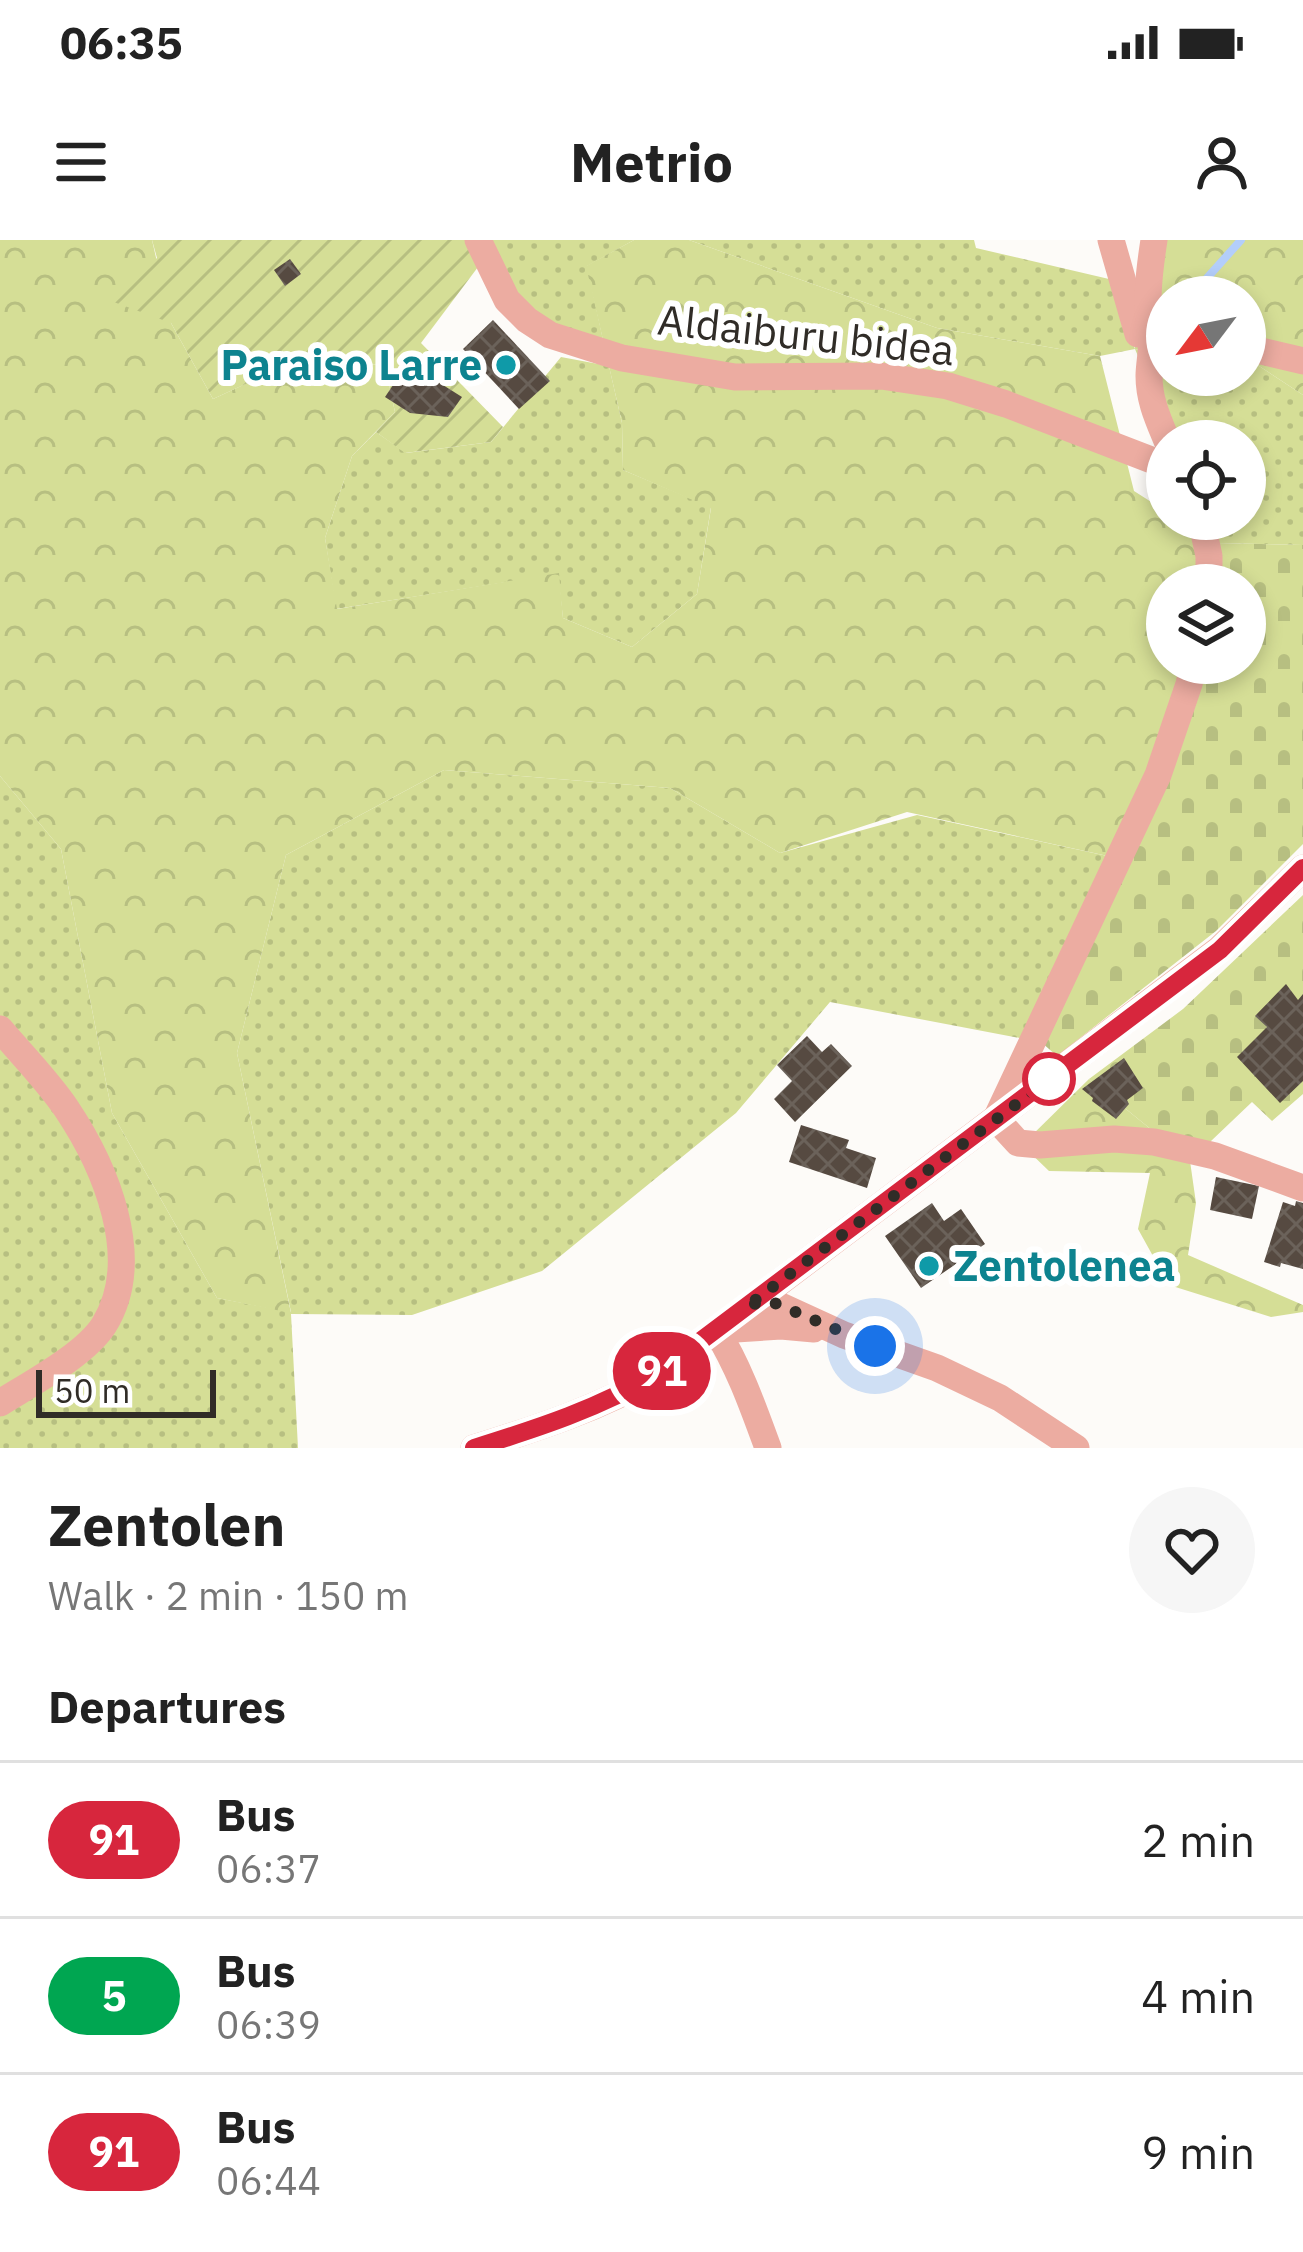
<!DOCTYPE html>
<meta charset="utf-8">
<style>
body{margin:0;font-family:"IBM Plex Sans",sans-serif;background:#f6f6f6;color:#222;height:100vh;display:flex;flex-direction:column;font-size:45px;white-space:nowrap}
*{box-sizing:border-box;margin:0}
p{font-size:39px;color:#767676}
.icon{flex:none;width:66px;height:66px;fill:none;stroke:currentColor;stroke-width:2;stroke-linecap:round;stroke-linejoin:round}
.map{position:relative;height:1208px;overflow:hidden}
.side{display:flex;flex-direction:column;background:#fff;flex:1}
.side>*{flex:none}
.badge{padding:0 24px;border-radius:39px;font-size:42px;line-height:78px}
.needle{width:78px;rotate:238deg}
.controls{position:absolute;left:1146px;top:36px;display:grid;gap:24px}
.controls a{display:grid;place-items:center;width:120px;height:120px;border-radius:50%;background:#fff;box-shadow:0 6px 18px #0003;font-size:60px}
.scale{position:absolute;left:36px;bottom:30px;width:180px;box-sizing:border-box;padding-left:12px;border:6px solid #302c27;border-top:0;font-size:33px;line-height:42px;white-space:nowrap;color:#302c27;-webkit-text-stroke:9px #fff;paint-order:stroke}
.you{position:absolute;width:60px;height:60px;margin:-30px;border:9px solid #fff;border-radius:50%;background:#1a73e8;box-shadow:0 0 0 18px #1a73e833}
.map>.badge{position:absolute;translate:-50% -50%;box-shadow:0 0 0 6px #fff}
h2{padding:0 48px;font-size:45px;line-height:108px}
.round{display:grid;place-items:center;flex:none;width:126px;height:126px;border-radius:63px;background:#f6f6f6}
.overview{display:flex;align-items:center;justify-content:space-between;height:204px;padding:0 48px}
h1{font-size:57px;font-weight:800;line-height:90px}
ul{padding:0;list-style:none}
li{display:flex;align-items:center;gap:36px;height:156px;padding:0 48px;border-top:3px solid #e0e0e0}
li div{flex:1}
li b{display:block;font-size:45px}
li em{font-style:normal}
li .badge{min-width:132px;font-weight:700;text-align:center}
.status{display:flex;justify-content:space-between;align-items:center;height:84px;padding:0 60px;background:#fff;direction:ltr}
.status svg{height:33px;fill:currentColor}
header{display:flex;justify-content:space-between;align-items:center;height:156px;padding:0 48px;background:#fff;font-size:54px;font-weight:800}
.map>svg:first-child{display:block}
.grass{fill:url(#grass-dots)}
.forest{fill:url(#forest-crowns)}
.cemetery{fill:url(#cemetery-stones)}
.garden{fill:url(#garden-furrows)}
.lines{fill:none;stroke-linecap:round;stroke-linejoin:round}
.stream{stroke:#b3cefa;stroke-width:8}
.building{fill:url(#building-cross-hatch)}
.minor{stroke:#ecaca1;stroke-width:27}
.line-casing{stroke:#fff;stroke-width:27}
.line{stroke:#d7263d;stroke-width:18}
.walk{stroke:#302c27;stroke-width:12;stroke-dasharray:0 21.6}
.culture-dot{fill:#0f9aa8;stroke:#fff;stroke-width:4.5}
.stop-dot{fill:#fff;stroke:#d7263d;stroke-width:6}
.labels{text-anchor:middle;stroke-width:12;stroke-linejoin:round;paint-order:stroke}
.street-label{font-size:42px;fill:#302c27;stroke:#fff}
.culture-label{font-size:42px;font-weight:bold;fill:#0d838f;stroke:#fff;text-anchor:end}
</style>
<div class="status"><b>06:35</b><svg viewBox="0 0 49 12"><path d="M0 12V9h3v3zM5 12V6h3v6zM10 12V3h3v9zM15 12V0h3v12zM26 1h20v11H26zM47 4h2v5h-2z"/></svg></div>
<header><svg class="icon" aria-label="menu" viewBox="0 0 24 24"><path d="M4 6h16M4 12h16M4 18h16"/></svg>Metrio<svg class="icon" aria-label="person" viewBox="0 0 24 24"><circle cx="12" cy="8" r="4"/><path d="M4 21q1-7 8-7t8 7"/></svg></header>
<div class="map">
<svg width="1303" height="1208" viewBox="0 0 1303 1208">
<defs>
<pattern id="grass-dots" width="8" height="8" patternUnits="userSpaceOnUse" patternTransform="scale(3)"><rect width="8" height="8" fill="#d5de96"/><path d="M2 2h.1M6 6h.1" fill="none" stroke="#b7bf81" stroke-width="1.8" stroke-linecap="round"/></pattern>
<pattern id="forest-crowns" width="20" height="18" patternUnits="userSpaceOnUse" patternTransform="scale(3)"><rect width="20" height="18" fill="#d5de96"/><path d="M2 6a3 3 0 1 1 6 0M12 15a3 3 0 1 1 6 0" fill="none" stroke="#b7bf81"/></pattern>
<pattern id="cemetery-stones" width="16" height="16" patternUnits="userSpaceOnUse" patternTransform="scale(3)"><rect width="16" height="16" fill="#d5de96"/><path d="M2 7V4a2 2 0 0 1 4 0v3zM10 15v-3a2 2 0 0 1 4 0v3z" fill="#b7bf81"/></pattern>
<pattern id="garden-furrows" width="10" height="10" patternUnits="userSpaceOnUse" patternTransform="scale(3)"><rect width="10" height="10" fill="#d5de96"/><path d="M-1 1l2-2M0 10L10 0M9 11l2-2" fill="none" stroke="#b7bf81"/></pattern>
<pattern id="building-cross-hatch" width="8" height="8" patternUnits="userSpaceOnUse" patternTransform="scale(3)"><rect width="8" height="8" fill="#564a41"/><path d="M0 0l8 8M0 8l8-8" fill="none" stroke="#6b625a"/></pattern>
</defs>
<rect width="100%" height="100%" fill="#fdfbf8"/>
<g class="grass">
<path d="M475 0H634L587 26 605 109 519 88Z"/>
<path d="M689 0H974L976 8 1109 39 1135 109 1167 116V135H1245V121L1250 120 1303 155V305L1216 303 1206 279H1245V201H1174L1135 109 1100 116 937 88Z"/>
<path d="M561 117 609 126 622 183 623 230 711 267 697 354 632 407 563 378 558 334 336 369 325 298 352 216 376 192 406 213 491 202Z"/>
<path d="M444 530 670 548 780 613 917 575 1126 620 1041 802 830 762 736 873 542 1031 412 1075 291 1074 298 1208H0V536L61 609 112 873 217 1058 291 1072 237 813 286 615Z"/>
</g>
<g class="forest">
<path d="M0 0H152L171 83 213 159 308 115 385 126 395 172 352 216 325 298 337 369 559 333 563 378 632 407 697 354 711 268 623 230 622 183 586 26 634 0H689L937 88 1100 116 1134 251 1167 272V279H1178L1216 303 1209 345H1167V423H1195L1126 620 907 572 780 613 670 548 444 530 286 615 237 813 291 1073 217 1058 112 873 61 609 0 536Z"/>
<path d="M1144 0H1303V155L1250 120 1245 121V57H1167V116L1135 109V45Z"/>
<path d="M1089 839 1190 921 1196 963 1188 1015 1303 1065V1072L1271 1077 1169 1045 1138 989 1150 933 1049 931 1022 905Z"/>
</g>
<g class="cemetery">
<path d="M1216 303 1303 305V604L1216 691 1057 816 1041 802 1201 423H1245V345H1213Z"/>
<path d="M1303 655V854L1272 881 1252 862 1190 921 1089 839 1183 769Z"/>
</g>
<path class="garden" d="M152 0H475L484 19 421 103 503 187 491 202 405 213 376 192 395 172 385 126 309 115 213 159 171 83 111 61 157 18Z"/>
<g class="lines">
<path class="stream" d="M1190 57 1241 0"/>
</g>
<g class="building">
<path d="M290 19 301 34 285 46 274 30Z"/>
<path d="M493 80 550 141 519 169 463 109Z"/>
<path d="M408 123 462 157 448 177 410 173 385 157Z"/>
<path d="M1286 744 1298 760 1303 754V841L1280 863 1237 817 1267 787 1255 776Z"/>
<path d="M807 796 822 812 831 804 852 826 795 882 774 859 792 841 777 825Z"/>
<path d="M1124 818 1143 848 1127 860 1129 864 1116 879 1092 861 1093 858 1082 849Z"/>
<path d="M801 885 849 900 846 908 876 918 867 948 789 922Z"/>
<path d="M1216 937 1259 946 1252 979 1210 970Z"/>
<path d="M1296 961 1303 963V1029L1281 1023 1280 1027 1264 1022 1283 962 1295 966Z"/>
<path d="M932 963 944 981 961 969 985 1004 921 1048 885 996Z"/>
</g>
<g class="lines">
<g class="minor">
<path d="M478 0 507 60 527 80 550 95 622 118 735 137 881 136 948 146 1006 164 1167 226"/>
<path d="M1111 0 1138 94"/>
<path d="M1154 0C1149 32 1145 66 1151 97 1153 109 1149 123 1149 136 1149 160 1158 179 1167 201"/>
<path d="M1245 107 1303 121"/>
<path d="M1201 279 1209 316V345"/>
<path d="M1194 423 1189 444 1158 535 996 879 1018 903 1040 905 1114 899 1154 902 1215 916 1303 948"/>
<path d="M0 789C22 815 47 840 66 868 105 926 145 1019 104 1085 85 1115 30 1144 0 1163"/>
<path d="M749 1066 772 1062 844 1095 937 1128 1000 1158 1076 1208"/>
<path d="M716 1090C739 1127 753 1167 768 1208"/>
<path d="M720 1090 781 1086 814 1089"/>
<path d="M474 1208C538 1188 600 1168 658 1134L1220 709 1303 628"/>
</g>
</g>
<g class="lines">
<g class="line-casing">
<path id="line" d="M474 1208C538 1188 600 1168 658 1133L1220 710 1303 628"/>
</g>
<use href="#line" class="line"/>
<path class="walk" d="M875 1106 772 1062 763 1061 746 1067 1055 835 1049 839"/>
</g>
<g class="culture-dot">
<circle cx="506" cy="125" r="12"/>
<circle cx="929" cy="1026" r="12"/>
</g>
<circle class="stop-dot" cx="1049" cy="839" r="24"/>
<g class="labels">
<g class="street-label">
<text transform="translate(806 95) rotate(6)" y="15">Aldaiburu bidea</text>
</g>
<g class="culture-label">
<text x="482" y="140">Paraiso Larre</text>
<text x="953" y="1041" text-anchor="start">Zentolenea</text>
</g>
</g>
</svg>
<div class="controls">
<a><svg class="needle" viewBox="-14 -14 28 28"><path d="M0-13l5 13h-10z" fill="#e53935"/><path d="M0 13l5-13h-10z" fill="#767676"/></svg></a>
<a><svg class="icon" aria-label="locate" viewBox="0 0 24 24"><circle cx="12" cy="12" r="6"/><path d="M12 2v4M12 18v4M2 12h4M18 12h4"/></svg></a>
<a><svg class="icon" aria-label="layers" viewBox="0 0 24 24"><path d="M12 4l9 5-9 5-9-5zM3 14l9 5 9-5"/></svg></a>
</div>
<div class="scale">50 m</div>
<div class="you" style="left:875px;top:1106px"></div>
<b class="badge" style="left:662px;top:1131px;background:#d7263d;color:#fff">91</b>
</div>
<section class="side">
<div class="overview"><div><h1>Zentolen</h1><p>Walk · 2 min · 150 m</p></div><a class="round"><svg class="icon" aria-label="heart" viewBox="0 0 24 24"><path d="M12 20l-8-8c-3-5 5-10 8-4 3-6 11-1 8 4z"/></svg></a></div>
<h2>Departures</h2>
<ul>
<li><span class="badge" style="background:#d7263d;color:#fff">91</span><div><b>Bus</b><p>06:37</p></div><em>2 min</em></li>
<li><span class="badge" style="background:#00a651;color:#fff">5</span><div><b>Bus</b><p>06:39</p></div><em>4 min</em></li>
<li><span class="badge" style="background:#d7263d;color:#fff">91</span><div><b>Bus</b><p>06:44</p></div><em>9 min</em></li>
</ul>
</section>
